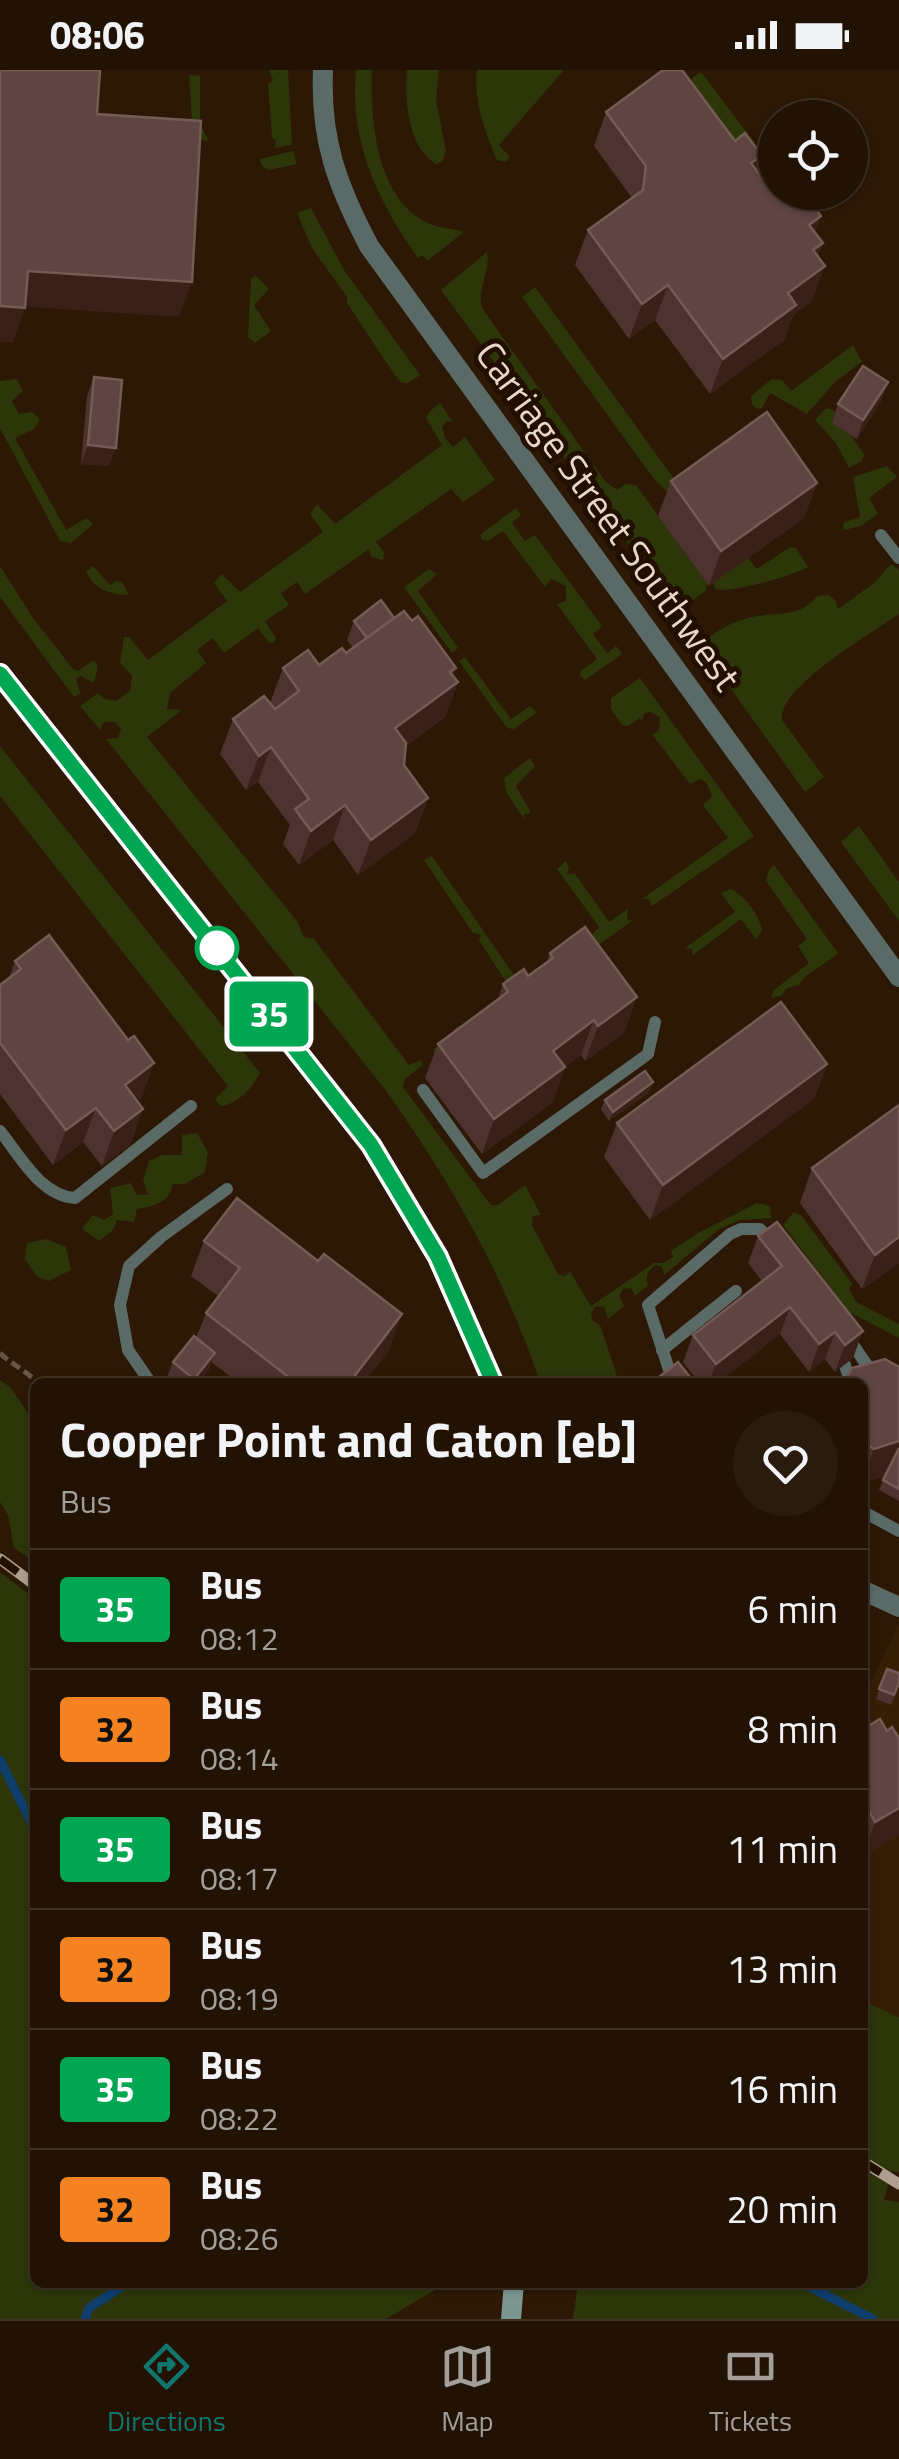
<!DOCTYPE html>
<style>
body{margin:0;font-family:"Titillium Web",sans-serif;background:#291b0e;color:#f1f3f6;height:100vh;display:flex;flex-direction:column;font-size:38px;white-space:nowrap}
*{box-sizing:border-box;margin:0}
p{font-size:32px;color:#a29e9a}
.icon{flex:none;width:55px;height:55px;fill:none;stroke:currentColor;stroke-width:2;stroke-linecap:round;stroke-linejoin:round}
.map{position:relative;flex:1;overflow:hidden}
.sheet{position:absolute;left:30px;top:1308px;width:838px;height:910px;display:flex;flex-direction:column;background:#211204;border-radius:15px;box-shadow:0 2px 8px #0004,0 0 0 2px #3e3226}
.sheet>*{flex:none}
.badge{padding:0 20px;border-radius:8px;font-size:35px;line-height:65px}
.buttons{position:absolute;left:758px;top:30px;display:grid;gap:20px}
.buttons a{display:grid;place-items:center;width:110px;height:110px;border-radius:50%;background:#211204;box-shadow:0 2px 8px #0004,0 0 0 2px #3e3226;font-size:50px}
.map>.badge{position:absolute;translate:-50% -50%;box-shadow:0 0 0 5px #fff}
.round{display:grid;place-items:center;flex:none;width:105px;height:105px;border-radius:52px;background:#291b0e}
.head{display:flex;align-items:center;justify-content:space-between;height:170px;padding:0 30px}
h1{font-size:48px;font-weight:700;line-height:75px}
ul{padding:0;list-style:none}
li{display:flex;align-items:center;gap:30px;height:120px;padding:0 30px;border-top:2px solid #3e3226}
li div{flex:1}
li b{display:block;font-size:38px}
li em{font-style:normal}
li .badge{min-width:110px;font-weight:700;text-align:center}
.status{display:flex;justify-content:space-between;align-items:center;height:70px;padding:0 50px;background:#211204;direction:ltr}
.status svg{height:28px;fill:currentColor}
.menu{display:flex;justify-content:space-around;align-items:center;height:140px;border-top:2px solid #3e3226;background:#211204;font-size:28px;color:#a29e9a}
.menu a{display:grid;justify-items:center;gap:5px}
.menu .current{color:#0f766e}
.map>svg:first-child{display:block}
.built{fill:#361e04}
.green{fill:#2c3609}
.lines{fill:none;stroke-linecap:round;stroke-linejoin:round}
.stream{stroke:#0f3e6d;stroke-width:9}
.path{stroke:#685645;stroke-width:5;stroke-dasharray:10 5;stroke-linecap:butt}
.lane{stroke:#5a6a67;stroke-width:12}
.street{stroke:#5a6a67;stroke-width:20}
.secondary{stroke:#7c9691;stroke-width:20}
.rail-casing{stroke:#ae9e90;stroke-width:11}
.rail{stroke:#220f00;stroke-width:8;stroke-dasharray:22;stroke-linecap:butt}
.wall{fill:#4e3230}
.shaded-wall{fill:#3a2018}
.building{fill:#5f4441;stroke:#745b56;stroke-width:2.5}
.line-casing{stroke:#fff;stroke-width:22}
.line{stroke:#00a651;stroke-width:15}
.stop-dot{fill:#fff;stroke:#00a651;stroke-width:5}
.labels{text-anchor:middle;stroke-width:10;stroke-linejoin:round;paint-order:stroke}
.street-label{font-size:38px;fill:#e6d8cc;stroke:#220f00}
</style>
<div class="status"><b>08:06</b><svg viewBox="0 0 49 12"><path d="M0 12V9h3v3zM5 12V6h3v6zM10 12V3h3v9zM15 12V0h3v12zM26 1h20v11H26zM47 4h2v5h-2z"/></svg></div>
<div class="map">
<svg width="899" height="2249" viewBox="0 0 899 2249">
<rect width="100%" height="100%" fill="#2c1805"/>
<path class="built" d="M898 1555 899 1556V1947L870 1934 863 1926V1630Z"/>
<g class="green">
<path d="M269 0H288L292 75 275 78 276 71 272 67 268 14 273 10Z"/>
<path d="M356 0H372C370 49 376 129 428 153 439 159 454 158 464 162L427 191 423 185 418 188C378 131 349 72 356 0Z"/>
<path d="M407 0H439L436 29 446 81 442 92 436 94C408 77 404 30 407 0Z"/>
<path d="M477 0H564L499 75 510 87 506 92 497 90C485 61 473 32 477 0Z"/>
<path d="M701 2 754 72 741 81 691 14 692 8Z"/>
<path d="M189 5 200 6V54L209 71 195 69 193 66Z"/>
<path d="M293 81 297 94 269 100 262 96 260 89Z"/>
<path d="M311 138 344 200 420 305 408 313C406 313 403 313 401 312 396 309 355 244 347 233V227L312 178 297 143Z"/>
<path d="M487 182C491 199 477 219 482 238L605 411 617 420 626 414 636 415 707 513 706 521 677 541 441 220Z"/>
<path d="M256 206 269 219 254 235 271 261 255 273 248 267 251 208Z"/>
<path d="M535 217 680 417 670 425 651 405 522 227Z"/>
<path d="M853 275 862 292 836 311 807 344 770 323 762 338 757 339 752 335 751 326 772 309 782 310 791 321Z"/>
<path d="M17 309 23 321 12 331 19 344 33 342 40 350 34 359 15 368 66 460 86 448 93 454 71 473 60 471 0 358V311Z"/>
<path d="M440 333 453 352 447 351 442 357 445 368 453 377 465 367 495 410 463 432 451 419 376 472 384 482 383 490 371 487 369 479 305 524 297 512 281 523 289 535 265 551 276 568 273 573H269L258 558 224 583 213 568 197 580 206 593 170 623 167 639 182 640 147 667 297 851 304 867 314 869 409 995 421 990 423 995 405 1009 403 1017 487 1130 492 1135H498L525 1115 541 1145 533 1146 532 1155 558 1204 564 1206 570 1202 591 1236 654 1193H663L673 1187 671 1181 698 1163 757 1133 770 1136 771 1148 740 1150 719 1159 664 1205 662 1197 656 1195C647 1201 645 1206 648 1216L635 1226 631 1218 623 1219 619 1226 624 1236 608 1249 604 1236 595 1237 591 1244 593 1251 600 1255 619 1312H540C505 1208 451 1112 387 1022L106 669 118 668 121 659 115 652H104L100 660 80 636 98 623 104 629 116 631 130 621 132 606 120 593 124 567H129L148 590 227 531 214 513 222 504 240 522 323 462 310 444 317 434 335 454 442 375 426 348 430 341Z"/>
<path d="M826 338 833 340 864 384 862 391 849 398 836 373 815 350Z"/>
<path d="M887 396 897 407 869 428 878 444 861 456 844 460 843 453 860 447 853 407Z"/>
<path d="M516 438 521 445 512 453 525 471 535 465 602 556 593 564 607 583 616 576 622 584 585 610 580 606 581 601 597 589 557 534 566 531V516L551 509 545 517 503 461 488 471 481 469V464Z"/>
<path d="M790 477 796 478 808 497C792 506 731 524 715 519L713 513 748 488 757 499Z"/>
<path d="M891 494 899 500V544C872 563 778 617 782 650L824 707 805 722 700 576C714 560 737 549 758 546 781 542 801 547 817 526L828 525 836 531 838 539 874 513Z"/>
<path d="M0 496 33 548 72 598 78 601 94 590 98 596 94 613 81 606 76 608 80 623 74 627 0 527Z"/>
<path d="M93 496 110 515 116 511 122 512 129 525C111 525 94 519 86 502Z"/>
<path d="M429 499 437 504 418 521 458 578 452 583 404 517Z"/>
<path d="M465 587 511 649 530 636 537 642 514 659 507 658 459 591Z"/>
<path d="M640 608 754 766 652 836 649 829H642L728 768 703 735 712 726 706 712 700 709 690 714 652 664 659 661 660 647 650 642 644 644 642 651 640 648 628 656 622 655 611 639V628Z"/>
<path d="M0 676 260 1003C252 1018 238 1034 221 1036L215 1029 228 1016 0 726Z"/>
<path d="M530 688 535 696 516 716 531 743 524 744V749L506 722 504 708Z"/>
<path d="M859 756 899 812V851L841 772Z"/>
<path d="M432 786 522 917 532 910 541 911 545 905 550 909 537 918 540 922 516 940 511 934 491 949 496 956 445 994 435 992 434 979 450 970 456 957 470 952 472 947 492 938 513 923 479 870 481 865 473 863 424 790Z"/>
<path d="M566 791 569 798 567 804H575L609 852 628 839 627 849 632 851 598 875 591 866 599 857 557 799Z"/>
<path d="M774 795 838 883C826 895 807 901 799 915L787 918 781 926 771 928 774 920 809 893 798 876 807 869 766 811 769 800Z"/>
<path d="M730 819C744 824 760 846 762 860L756 869 741 849 693 885 692 879 685 878 735 842 721 823Z"/>
<path d="M197 1063 208 1082 205 1102 185 1114H173C169 1133 154 1136 137 1139L134 1152 117 1150 113 1160 99 1171 82 1159 93 1145 104 1150 113 1144 110 1118 131 1113 137 1125H148L143 1110 149 1091 162 1085H182V1065Z"/>
<path d="M794 1142 801 1145 853 1215 849 1218 856 1232 899 1254V1268L849 1242 783 1155Z"/>
<path d="M46 1169 66 1177 71 1200 49 1211 37 1207 25 1189 27 1173Z"/>
<path d="M0 1310 10 1317 35 1353V1492L14 1478 8 1445 0 1432Z"/>
<path d="M0 1502 35 1529V2212L447 2213 386 2249H0Z"/>
<path d="M863 1926 870 1934 899 1947V2102L892 2101 884 2130 899 2132V2249H573L578 2213 862 2212 863 2089 871 2076 863 2070Z"/>
</g>
<g class="lines">
<g class="stream">
<path d="M0 1690 35 1760"/>
<path d="M800 2212 873 2249"/>
<path d="M85 2249 89 2238 129 2212"/>
</g>
<path class="path" d="M0 1283C12 1295 26 1300 36 1312"/>
<g class="lane">
<path d="M881 465 899 488"/>
<path d="M423 1020 483 1103 648 984 655 952"/>
<path d="M0 1061C21 1087 40 1125 75 1128L191 1036"/>
<path d="M847 1266 875 1307"/>
<path d="M662 1280 736 1221"/>
<path d="M845 1295 850 1312"/>
<path d="M150 1312 128 1280 120 1235 129 1196 161 1167 227 1119"/>
<path d="M673 1312 648 1235 730 1164 741 1159H760L772 1172"/>
<path d="M862 1441 899 1461"/>
</g>
<g class="street">
<path d="M323 0C320 70 337 115 369 176L899 907"/>
<path d="M862 1520 899 1537"/>
</g>
<g class="secondary">
<path d="M0 603 371 1075 437 1187 493 1312"/>
<path d="M511 2249 514 2212"/>
</g>
<g class="rail-casing">
<g id="rail">
<path d="M0 1489 35 1515"/>
<path d="M862 2091 899 2114"/>
</g>
</g>
<use href="#rail" class="rail"/>
</g>
<g class="wall">
<path d="M606 42 756 101 766 113 821 146 815 162 818 186 812 231 793 245 784 270 710 324 655 250 629 269 575 195 588 160 632 128 594 76Z"/>
<path d="M94 307 109 396 81 394 87 326Z"/>
<path d="M888 312 881 331 857 369 832 353 838 334Z"/>
<path d="M671 411 817 413 804 448 709 516 658 446Z"/>
<path d="M394 548 458 612 445 647 406 676 404 695 428 728 415 763 358 805 333 770 299 795 283 774 290 755 258 712 246 720 220 684 233 649 270 633 283 598 319 595 346 583 353 578 347 570 354 551Z"/>
<path d="M550 883 625 962 585 991 581 985 565 997 553 1032 482 1084 425 1008 438 974 498 929 503 914 528 906 546 893Z"/>
<path d="M15 891 142 1028 137 1031 131 1074 102 1096 83 1072 53 1095 0 1024V915L9 908Z"/>
<path d="M827 994 814 1029 650 1150 604 1087 617 1053Z"/>
<path d="M650 1022 609 1051 601 1039 605 1030Z"/>
<path d="M899 1035V1193L862 1219 800 1133 812 1098Z"/>
<path d="M777 1152 853 1288 835 1302 825 1289 809 1302 780 1264 718 1312H699L683 1292 693 1265 762 1211 748 1193 758 1166Z"/>
<path d="M204 1171 390 1279 364 1312H238L211 1292 208 1302 199 1312H169L166 1310 173 1292 196 1268 206 1243 218 1226 191 1206Z"/>
<path d="M899 1297V1431L879 1420 885 1406 862 1413V1312Z"/>
<path d="M887 1599 899 1614 891 1635 876 1629Z"/>
<path d="M862 1660 887 1661 899 1765 863 1787Z"/>
</g>
<g class="shaded-wall">
<path d="M762 86 749 121 751 93Z"/>
<path d="M821 146 808 181 809 155Z"/>
<path d="M823 173 810 207 825 196 812 231 793 245 784 270 710 324 723 289 788 223 813 180Z"/>
<path d="M28 201 192 212 179 247 15 236Z"/>
<path d="M668 215 655 250 629 269 642 234Z"/>
<path d="M0 236 25 238 13 273 0 272Z"/>
<path d="M888 312 881 331 857 369 863 350Z"/>
<path d="M88 375 116 378 109 396 81 394Z"/>
<path d="M817 413 804 448 709 516 721 481Z"/>
<path d="M456 598 448 619 458 612 445 647 383 693 395 658Z"/>
<path d="M271 677 258 712 246 720 259 686Z"/>
<path d="M428 728 415 763 358 805 371 770Z"/>
<path d="M345 735 333 770 299 795 311 761Z"/>
<path d="M637 927 625 962 585 991 598 956Z"/>
<path d="M594 950 581 985 565 997 553 1032 482 1084 494 1049 553 981Z"/>
<path d="M154 993 142 1028 112 1050 125 1015Z"/>
<path d="M827 994 814 1029 650 1150 663 1115Z"/>
<path d="M653 1012 650 1022 609 1051 613 1042Z"/>
<path d="M96 1038 83 1072 53 1095 66 1060Z"/>
<path d="M143 1039 131 1074 102 1096 114 1061Z"/>
<path d="M899 1167V1193L862 1219 875 1185Z"/>
<path d="M790 1237 780 1264 718 1312H709L716 1294Z"/>
<path d="M402 1244 390 1279 364 1312H350Z"/>
<path d="M863 1261 853 1288 835 1302 845 1275Z"/>
<path d="M835 1262 825 1289 809 1302 819 1274Z"/>
<path d="M215 1283 208 1302 199 1312H193Z"/>
<path d="M899 1371V1381L886 1406 862 1413 874 1379Z"/>
<path d="M899 1738V1765L863 1787 875 1752Z"/>
<path d="M869 1741 862 1758 863 1745Z"/>
</g>
<g class="building">
<path d="M0 0H100L97 44 201 51 192 212 28 201 25 238 0 236Z"/>
<path d="M663 0H682L735 71 745 63 762 86 751 93 766 113 775 106V122H803L821 146 809 155 823 173 813 180 825 196 788 223 796 235 723 289 668 215 642 234 588 160 643 120 646 96 606 42Z"/>
<path d="M863 296 888 312 863 350 838 334Z"/>
<path d="M94 307 122 310 116 378 88 375Z"/>
<path d="M767 342 817 413 721 481 671 411Z"/>
<path d="M381 530 394 548 367 568 354 551Z"/>
<path d="M404 541 412 551 418 546 456 598 450 602 458 612 395 658 406 673 404 695 428 728 371 770 345 735 311 761 295 739 309 729 271 677 259 686 233 649 264 626 275 639 299 621 283 598 308 580 319 595 342 578 346 583Z"/>
<path d="M585 857 637 927 598 956 594 950 553 981 565 997 494 1049 438 974 508 922 503 914 524 899 528 906 553 888 550 883Z"/>
<path d="M49 865 128 970 134 966 154 993 125 1015 143 1039 114 1061 96 1038 66 1060 0 973V915L21 899 15 891Z"/>
<path d="M781 932 827 994 663 1115 617 1053Z"/>
<path d="M645 1001 653 1012 613 1042 605 1030Z"/>
<path d="M899 1035V1167L875 1185 812 1098Z"/>
<path d="M237 1128 318 1191 324 1184 402 1244 350 1312H295L206 1243 240 1198 204 1171Z"/>
<path d="M777 1152 863 1261 845 1275 835 1262 819 1274 790 1237 716 1294 693 1265 782 1196 758 1166Z"/>
<path d="M194 1266 215 1283 194 1309 173 1292Z"/>
<path d="M885 1289 899 1297V1371L874 1379 862 1372V1312H844L852 1298Z"/>
<path d="M678 1292 694 1312H653Z"/>
<path d="M899 1378V1419L883 1410Z"/>
<path d="M887 1599 899 1603V1613L894 1625 879 1619Z"/>
<path d="M880 1649 887 1661 892 1657 899 1668V1738L875 1752 869 1741 862 1744V1660Z"/>
</g>
<g class="lines">
<g class="line-casing">
<path id="line" d="M0 604 371 1075 438 1187 493 1312"/>
</g>
<use href="#line" class="line"/>
</g>
<circle class="stop-dot" cx="217" cy="878" r="20"/>
<g class="labels">
<g class="street-label">
<text transform="translate(608 446) rotate(54)" y="13">Carriage Street Southwest</text>
</g>
</g>
</svg>
<div class="buttons">
<a><svg class="icon" aria-label="locate" viewBox="0 0 24 24"><circle cx="12" cy="12" r="6"/><path d="M12 2v4M12 18v4M2 12h4M18 12h4"/></svg></a>
</div>
<b class="badge" style="left:269px;top:944px;background:#00a651;color:#fff">35</b>
<section class="sheet">
<div class="head"><div><h1>Cooper Point and Caton [eb]</h1><p>Bus</p></div><a class="round"><svg class="icon" aria-label="heart" viewBox="0 0 24 24"><path d="M12 20l-8-8c-3-5 5-10 8-4 3-6 11-1 8 4z"/></svg></a></div>
<ul>
<li><span class="badge" style="background:#00a651;color:#fff">35</span><div><b>Bus</b><p>08:12</p></div><em>6 min</em></li>
<li><span class="badge" style="background:#f58220;color:#111">32</span><div><b>Bus</b><p>08:14</p></div><em>8 min</em></li>
<li><span class="badge" style="background:#00a651;color:#fff">35</span><div><b>Bus</b><p>08:17</p></div><em>11 min</em></li>
<li><span class="badge" style="background:#f58220;color:#111">32</span><div><b>Bus</b><p>08:19</p></div><em>13 min</em></li>
<li><span class="badge" style="background:#00a651;color:#fff">35</span><div><b>Bus</b><p>08:22</p></div><em>16 min</em></li>
<li><span class="badge" style="background:#f58220;color:#111">32</span><div><b>Bus</b><p>08:26</p></div><em>20 min</em></li>
</ul>
</section>
</div>
<nav class="menu">
<a class="current"><svg class="icon" aria-label="directions" viewBox="0 0 24 24"><path d="M12 3l9 9-9 9-9-9zM9 14v-3h6M13 9l2 2-2 2"/></svg>Directions</a>
<a><svg class="icon" aria-label="map" viewBox="0 0 24 24"><path d="M3 6l6-2 6 2 6-2v14l-6 2-6-2-6 2zM9 4v14M15 6v14"/></svg>Map</a>
<a><svg class="icon" aria-label="tickets" viewBox="0 0 24 24"><path d="M3 7h18v10H3zM15 7v10"/></svg>Tickets</a>
</nav>
